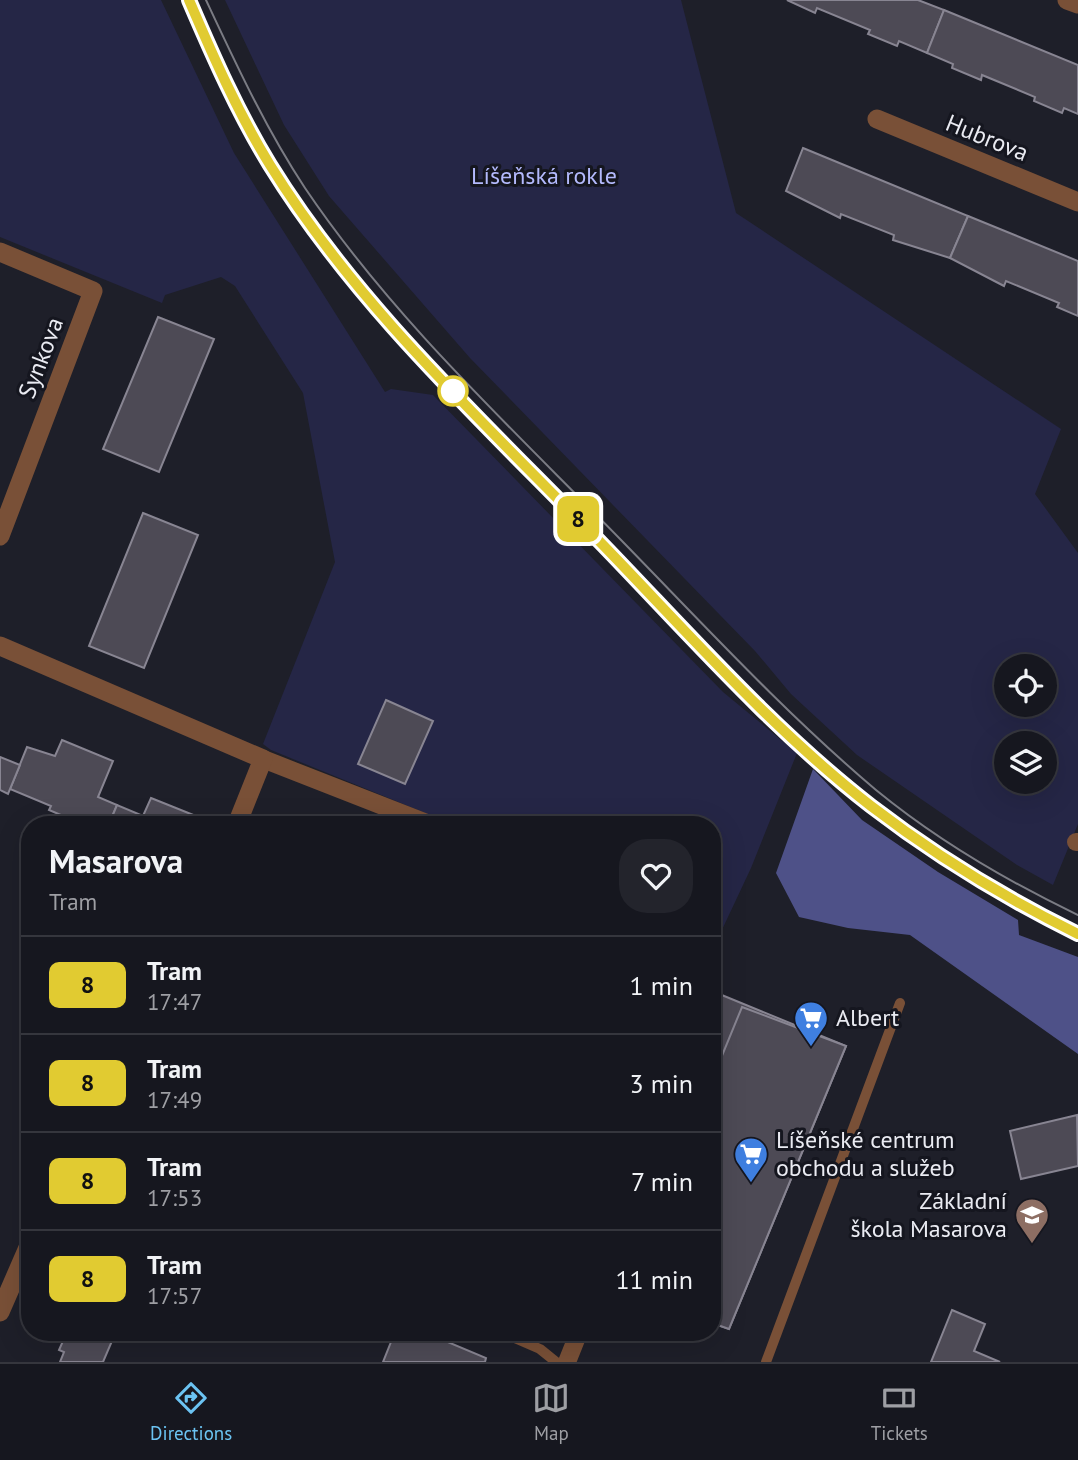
<!DOCTYPE html>
<meta charset="utf-8">
<style>
body{margin:0;font-family:"PT Sans",sans-serif;background:#23242c;color:#f1f3f6;height:100vh;display:flex;flex-direction:column;font-size:26px;white-space:nowrap}
*{box-sizing:border-box;margin:0}
p{font-size:23px;color:#9e9fa4}
.icon{flex:none;width:38px;height:38px;fill:none;stroke:currentColor;stroke-width:2;stroke-linecap:round;stroke-linejoin:round}
.map{position:relative;flex:1;overflow:hidden}
.panel{position:absolute;left:21px;top:816px;width:700px;height:525px;display:flex;flex-direction:column;background:#16171f;border-radius:28px;box-shadow:0 7px 28px #0002,0 0 0 2px #35363d}
.panel>*{flex:none}
.badge{padding:0 14px;border-radius:10px;font-size:24px;line-height:46px}
.fabs{position:absolute;left:994px;top:654px;display:grid;gap:14px}
.fabs a{display:grid;place-items:center;width:63px;height:63px;border-radius:50%;background:#16171f;box-shadow:0 7px 28px #0002,0 0 0 2px #35363d;font-size:35px}
.map>.badge{position:absolute;translate:-50% -50%;box-shadow:0 0 0 4px #fff}
.round{display:grid;place-items:center;flex:none;width:74px;height:74px;border-radius:28px;background:#23242c}
.head{display:flex;align-items:center;justify-content:space-between;height:119px;padding:0 28px}
h1{font-size:33px;font-weight:600;line-height:52px}
ul{padding:0;list-style:none}
li{display:flex;align-items:center;gap:21px;height:98px;padding:0 28px;border-top:2px solid #35363d}
li div{flex:1}
li b{display:block;font-size:26px}
li em{font-style:normal}
li .badge{min-width:77px;font-weight:700;text-align:center}
.dock{display:flex;justify-content:space-around;align-items:center;height:98px;border-top:2px solid #35363d;background:#16171f;font-size:19px;color:#9e9fa4}
.dock a{display:grid;justify-items:center;gap:4px}
.dock .active{color:#6bc3f2}
.map>svg:first-child{display:block}
.green{fill:#252646;fill-rule:evenodd}
.forest{fill:#4e5188}
.building{fill:#4d4a55;stroke:#888592;stroke-width:2}
.lines{fill:none;stroke-linecap:round;stroke-linejoin:round}
.service{stroke:#795037;stroke-width:10}
.pedestrian{stroke:#795037;stroke-width:18}
.minor{stroke:#795037;stroke-width:19}
.tram{stroke:#7b7c84;stroke-width:2}
.line-casing{stroke:#fff;stroke-width:16}
.line{stroke:#e1cb31;stroke-width:10}
.stop-dot{fill:#fff;stroke:#e1cb31;stroke-width:3.5}
.labels{text-anchor:middle;stroke-width:6;stroke-linejoin:round;paint-order:stroke}
.street-label{font-size:24px;fill:#eaebf2;stroke:#15161f}
.park-label{font-size:24px;fill:#b3b9fc;stroke:#15161f}
.poi-label{font-size:24px;fill:#eaebf2;stroke:#15161f;text-anchor:start}
</style>
<div class="map">
<svg width="1078" height="1362" viewBox="0 0 1078 1362">
<rect width="100%" height="100%" fill="#1e1f29"/>
<g class="green">
<path d="M0 0H161L234 153 385 392 391 389 433 395 723 692 797 753 751 868 712 951V824H452L271 750 263 744 335 562 303 393 235 286 221 277 165 295 162 303 0 237Z"/>
<path d="M225 0H681L736 213 1061 429 1035 494 1078 553V824L1053 885 1017 865 857 755 791 694 755 651 470 358 329 196 284 125ZM1006 667H1045V705H1006ZM1006 744H1045V782H1006Z"/>
</g>
<path class="forest" d="M813 769 862 820 938 872 1018 920 1019 935 1078 957V1054L910 935 848 928 799 917 776 873Z"/>
<g class="building">
<path d="M787 0H918L944 10 927 53 899 41 897 46 868 34 870 30 817 8 815 13Z"/>
<path d="M944 10 1078 65V114L1064 108 1062 113 1034 101 1035 97 982 75 981 80 952 68 953 64 927 53Z"/>
<path d="M803 148 968 216 950 258 893 240 894 235 841 214 840 218 786 191Z"/>
<path d="M968 216 1078 261V316L1057 307 1059 303 1006 281 1004 286 950 258Z"/>
<path d="M158 317 214 339 159 472 103 449Z"/>
<path d="M143 513 198 535 144 668 89 646Z"/>
<path d="M386 700 433 721 405 784 358 764Z"/>
<path d="M62 740 113 761 98 797 117 805 109 824H82L49 810 51 806 10 789 27 747 55 756Z"/>
<path d="M0 757 20 765 8 794 0 790Z"/>
<path d="M151 798 211 822 210 824H109L117 805 143 816Z"/>
<path d="M712 991 846 1046 729 1329 712 1323Z"/>
<path d="M742 1007 846 1046 729 1329 712 1323V1080Z"/>
<path d="M1077 1115 1078 1166 1021 1179 1010 1131Z"/>
<path d="M952 1310 985 1324 974 1351 1000 1362H931Z"/>
<path d="M67 1332H93L112 1341 103 1362H60L64 1352 59 1350Z"/>
<path d="M395 1332H424L486 1358 485 1362H383Z"/>
</g>
<g class="lines">
<g class="service">
<path d="M501 1332 540 1349 556 1362"/>
<path d="M766 1362 900 1003"/>
</g>
<g class="pedestrian">
<path d="M263 759 429 824"/>
<path d="M1076 842H1078"/>
<path d="M567 1362 579 1332"/>
</g>
<g class="minor">
<path d="M1067 0 1078 4"/>
<path d="M877 119 1078 202"/>
<path d="M0 252 93 291 0 536"/>
<path d="M0 646 263 759 237 824"/>
<path d="M0 1312 30 1243"/>
</g>
<g class="tram">
<path d="M189 0C213 56 238 113 270 165 358 307 483 421 598 540 686 631 772 728 871 806 936 857 1005 898 1078 934"/>
<path d="M206 0C236 64 266 129 305 188 394 320 513 429 623 542 705 626 786 714 876 790 937 840 1007 881 1078 915"/>
</g>
</g>
<g class="lines">
<g class="line-casing">
<path id="line" d="M189 0C213 56 238 113 270 165 359 309 486 424 603 545 689 634 773 730 871 806 936 856 1005 898 1078 934"/>
</g>
<use href="#line" class="line"/>
</g>
<defs>
<g id="supermarket-pin" transform="scale(1.75)"><path d="M0 17L-7.5 6A9.5 9.5 0 1 1 7.5 6Z" fill="#3f7fe0" stroke="#15161f"/><path d="M-6-5.5h2.5l.6 2H6L4.5 2H-2.5L-4.4-4H-6ZM-1.5 3.2a1.3 1.3 0 1 0 .1 0ZM3 3.2a1.3 1.3 0 1 0 .1 0Z" fill="#fff"/></g>
<g id="school-pin" transform="scale(1.75)"><path d="M0 17L-7.5 6A9.5 9.5 0 1 1 7.5 6Z" fill="#8d6e63" stroke="#15161f"/><path d="M0-5L7-2L0 1L-7-2ZM-4 1L0 2.5L4 1V4Q0 6-4 4Z" fill="#fff"/></g>
</defs>
<g fill-rule="evenodd">
<use href="#supermarket-pin" x="811" y="1018"/>
<use href="#supermarket-pin" x="751" y="1154"/>
<use href="#school-pin" x="1032" y="1215"/>
</g>
<circle class="stop-dot" cx="453" cy="391" r="14"/>
<g class="labels">
<g class="street-label">
<text transform="translate(987 138) rotate(22)" y="8">Hubrova</text>
<text transform="translate(41 358) rotate(-69)" y="8">Synkova</text>
</g>
<g class="park-label">
<text x="544" y="184">Líšeňská rokle</text>
</g>
<g class="poi-label">
<text x="836" y="1026">Albert</text>
<text x="776" y="1148">Líšeňské centrum<tspan x="776" dy="28">obchodu a služeb</tspan></text>
<text x="1007" y="1209" text-anchor="end">Základní<tspan x="1007" dy="28">škola Masarova</tspan></text>
</g>
</g>
</svg>
<div class="fabs">
<a><svg class="icon" aria-label="locate" viewBox="0 0 24 24"><circle cx="12" cy="12" r="6"/><path d="M12 2v4M12 18v4M2 12h4M18 12h4"/></svg></a>
<a><svg class="icon" aria-label="layers" viewBox="0 0 24 24"><path d="M12 4l9 5-9 5-9-5zM3 14l9 5 9-5"/></svg></a>
</div>
<b class="badge" style="left:578px;top:519px;background:#e1cb31;color:#111">8</b>
<section class="panel">
<div class="head"><div><h1>Masarova</h1><p>Tram</p></div><a class="round"><svg class="icon" aria-label="heart" viewBox="0 0 24 24"><path d="M12 20l-8-8c-3-5 5-10 8-4 3-6 11-1 8 4z"/></svg></a></div>
<ul>
<li><span class="badge" style="background:#e1cb31;color:#111">8</span><div><b>Tram</b><p>17:47</p></div><em>1 min</em></li>
<li><span class="badge" style="background:#e1cb31;color:#111">8</span><div><b>Tram</b><p>17:49</p></div><em>3 min</em></li>
<li><span class="badge" style="background:#e1cb31;color:#111">8</span><div><b>Tram</b><p>17:53</p></div><em>7 min</em></li>
<li><span class="badge" style="background:#e1cb31;color:#111">8</span><div><b>Tram</b><p>17:57</p></div><em>11 min</em></li>
</ul>
</section>
</div>
<nav class="dock">
<a class="active"><svg class="icon" aria-label="directions" viewBox="0 0 24 24"><path d="M12 3l9 9-9 9-9-9zM9 14v-3h6M13 9l2 2-2 2"/></svg>Directions</a>
<a><svg class="icon" aria-label="map" viewBox="0 0 24 24"><path d="M3 6l6-2 6 2 6-2v14l-6 2-6-2-6 2zM9 4v14M15 6v14"/></svg>Map</a>
<a><svg class="icon" aria-label="tickets" viewBox="0 0 24 24"><path d="M3 7h18v10H3zM15 7v10"/></svg>Tickets</a>
</nav>
